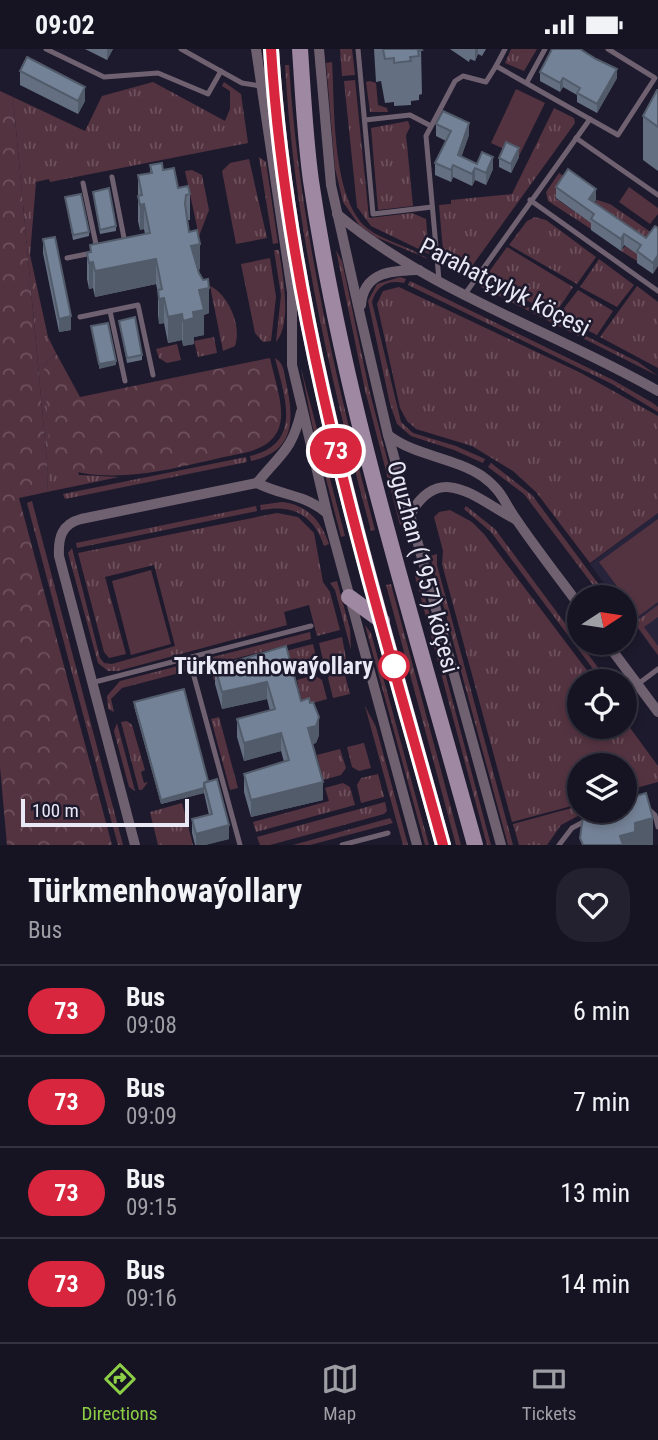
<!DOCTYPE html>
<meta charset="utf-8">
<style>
body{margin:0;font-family:"Roboto Condensed",sans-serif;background:#23212f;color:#f1f3f6;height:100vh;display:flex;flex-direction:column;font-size:26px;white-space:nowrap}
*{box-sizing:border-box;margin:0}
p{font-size:23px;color:#9e9ea5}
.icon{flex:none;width:38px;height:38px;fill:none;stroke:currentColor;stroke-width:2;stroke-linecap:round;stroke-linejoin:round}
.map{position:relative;height:796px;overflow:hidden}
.drawer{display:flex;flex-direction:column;background:#161422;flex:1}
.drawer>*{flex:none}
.badge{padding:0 14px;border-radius:23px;font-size:24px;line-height:46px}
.needle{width:46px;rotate:78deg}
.tools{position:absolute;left:567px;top:536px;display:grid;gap:14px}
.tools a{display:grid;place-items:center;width:70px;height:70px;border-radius:50%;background:#161422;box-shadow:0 4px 10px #0003,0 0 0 2px #353340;font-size:35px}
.scale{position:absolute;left:21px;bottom:18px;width:168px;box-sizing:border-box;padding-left:7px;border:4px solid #e9e8f5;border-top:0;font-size:19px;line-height:24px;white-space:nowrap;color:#e9e8f5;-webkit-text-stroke:5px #1d1a2d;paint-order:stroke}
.map>.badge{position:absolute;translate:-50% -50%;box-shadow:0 0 0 4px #fff}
.round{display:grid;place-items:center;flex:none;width:74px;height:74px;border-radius:28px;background:#23212f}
.headline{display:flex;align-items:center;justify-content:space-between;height:119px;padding:0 28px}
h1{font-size:33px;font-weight:700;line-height:52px}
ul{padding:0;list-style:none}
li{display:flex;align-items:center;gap:21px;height:91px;padding:0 28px;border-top:2px solid #353340}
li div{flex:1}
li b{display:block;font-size:26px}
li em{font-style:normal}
li .badge{min-width:77px;font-weight:700;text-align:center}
.status{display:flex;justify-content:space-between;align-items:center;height:49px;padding:0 35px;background:#161422;direction:ltr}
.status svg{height:19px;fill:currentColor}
.tabs{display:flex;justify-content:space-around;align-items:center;height:98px;border-top:2px solid #353340;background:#161422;font-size:19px;color:#9e9ea5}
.tabs a{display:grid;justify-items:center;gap:4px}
.tabs .selected{color:#8cce45}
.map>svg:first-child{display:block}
.built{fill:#27233b}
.grass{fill:url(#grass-tufts)}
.forest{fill:url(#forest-crowns)}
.pitch{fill:#543340}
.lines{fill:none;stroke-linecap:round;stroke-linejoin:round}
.lane{stroke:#706171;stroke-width:5}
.street{stroke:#706171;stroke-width:10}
.secondary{stroke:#9f88a2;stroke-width:16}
.wall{fill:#647082}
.shaded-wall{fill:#515b6a}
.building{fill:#748297;stroke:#515b6a;stroke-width:2}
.line-casing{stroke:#fff;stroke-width:16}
.line{stroke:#d7263d;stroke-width:10}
.stop-dot{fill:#fff;stroke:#d7263d;stroke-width:3.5}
.labels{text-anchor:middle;stroke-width:5;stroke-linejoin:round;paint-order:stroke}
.street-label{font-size:24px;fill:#e9e8f5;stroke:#1d1a2d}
.stop-label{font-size:24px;font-weight:bold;fill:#e9e8f5;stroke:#1d1a2d;text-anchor:end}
</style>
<div class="status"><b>09:02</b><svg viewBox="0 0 49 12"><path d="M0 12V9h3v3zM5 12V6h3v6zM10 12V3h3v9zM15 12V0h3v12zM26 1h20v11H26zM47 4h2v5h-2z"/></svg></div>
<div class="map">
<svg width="658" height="796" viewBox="0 0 658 796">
<defs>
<pattern id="grass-tufts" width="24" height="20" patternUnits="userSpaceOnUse" patternTransform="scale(1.75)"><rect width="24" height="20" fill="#543340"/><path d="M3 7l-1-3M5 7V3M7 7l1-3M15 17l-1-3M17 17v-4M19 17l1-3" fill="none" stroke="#6d515c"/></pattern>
<pattern id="forest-crowns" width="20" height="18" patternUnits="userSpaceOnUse" patternTransform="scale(1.75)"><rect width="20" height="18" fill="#543340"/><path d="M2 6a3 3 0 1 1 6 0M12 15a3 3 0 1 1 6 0" fill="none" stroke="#6d515c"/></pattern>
</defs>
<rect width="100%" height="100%" fill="#1d1a2d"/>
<path class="built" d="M658 464V607L625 562V548H614L590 515Z"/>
<g class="grass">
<path d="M340 0H352L355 26 342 27Z"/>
<path d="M511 0H537L524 22 505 14Z"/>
<path d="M332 13C335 57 331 149 367 179 384 193 413 198 428 210L376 188 359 176 343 153 335 119 326 14Z"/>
<path d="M285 16H289C299 174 335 328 375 481L371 482C330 329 294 175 285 16Z"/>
<path d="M355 31 369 169 412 164 426 170 429 205 371 177 357 158 344 32Z"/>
<path d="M370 32 376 34 378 56 387 59 388 63H370L366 33Z"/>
<path d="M153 33 225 72 230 60V42L222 37 224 33 241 45 248 94 50 133 49 130 36 133 30 206 48 288 56 304 44 316 79 426 119 428 47 443 48 423 13 48 85 82 102 47Z"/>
<path d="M554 59 574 69 575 74 467 224 444 213 439 156 451 155V151L512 145Z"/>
<path d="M408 72 410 78 406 86 413 157 378 161 371 79Z"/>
<path d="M259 108 266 113 278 194 273 195Z"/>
<path d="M249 110 267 189 236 195 222 122 230 114Z"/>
<path d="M192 121 202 126 209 161 199 187 185 122Z"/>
<path d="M559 124 568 130 555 149 584 169 597 151 610 155 655 186 637 212 621 202 625 197 633 202 637 195 591 180 548 152 546 143Z"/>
<path d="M535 168 546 171 596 208 577 235 509 196 527 172Z"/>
<path d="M507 198 573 238 555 265 483 231Z"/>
<path d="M274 201H279C282 224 293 273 276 293L281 246Z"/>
<path d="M336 201 342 212 369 340 404 475 400 476 365 341Z"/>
<path d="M270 209 276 248 271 292 263 293 255 284 241 215Z"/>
<path d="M599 210 634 236 617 258 580 238Z"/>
<path d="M400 228 406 230 404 234C388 230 376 237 372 253L401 373 413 384 456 397 485 410 483 414 454 401 411 387 397 375 390 355 368 252 377 235Z"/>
<path d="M410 232 613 331 653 354 658 358V363L612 335 408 236Z"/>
<path d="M480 234 638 313 658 327 481 238Z"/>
<path d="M210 237C228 245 242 277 235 297L223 302Z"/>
<path d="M637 237 658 253V319L600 288Z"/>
<path d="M399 238 581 324 658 367V464L590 514 536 443 513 422 472 397 416 380 407 372 400 359 377 255 383 242Z"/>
<path d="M578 241 613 262 597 286 558 267Z"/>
<path d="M214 288 217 304 198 308 194 292Z"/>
<path d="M177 295 181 311 167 314 159 309 156 300Z"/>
<path d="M275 309C284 314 284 323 286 333 294 369 296 402 251 412L250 407C304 395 284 346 275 309Z"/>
<path d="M301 319 345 487 341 488 312 375Z"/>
<path d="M246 408 247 413 65 450 63 445Z"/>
<path d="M491 414 532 446 608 548H602L524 445 488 418Z"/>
<path d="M32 452 123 796H118L107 756 27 454Z"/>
<path d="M282 453C308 456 321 472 329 495L324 497C314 466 293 455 261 461L260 456Z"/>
<path d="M256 457 257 462 77 499 76 494Z"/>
<path d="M466 457 495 480 608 632H602L491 483 464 460Z"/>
<path d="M450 461 472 473 484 485 595 632H579V677H625V672L658 717V733L625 742V716H579V755L512 773 442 515 443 502 434 468 439 463Z"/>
<path d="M277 464 298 468 314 484 323 533 330 543 340 581 317 587 309 556 284 563 287 576 118 622H108L98 614 68 504 72 499 100 609 104 614 112 615 175 597 154 516 105 528 126 605 109 609 104 603 78 504Z"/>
<path d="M437 505V516L513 796H508L430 507Z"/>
<path d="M419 526 491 796H487L415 527Z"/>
<path d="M337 532 350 580 351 601 335 541 330 534Z"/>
<path d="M391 535 461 796H456L386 536Z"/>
<path d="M625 551 639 570 658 556V568L644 578 658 597V606L625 561Z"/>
<path d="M365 576 371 584 429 796H425Z"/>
<path d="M310 583 311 590 210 616 209 609Z"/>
<path d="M342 588 346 610 331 615 323 611 319 594Z"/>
<path d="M313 595 317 612 312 620 295 624 291 612 214 631 211 621Z"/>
<path d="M186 615 187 622 122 639 111 650 114 663 108 660 107 647 120 632Z"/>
<path d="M343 619 350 645 333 649 328 629 332 622Z"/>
<path d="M314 626 322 631 327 650 303 657 297 631Z"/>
<path d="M365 657 376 678 408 796H403Z"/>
<path d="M219 668 238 739 230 741 211 670Z"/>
<path d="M127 672 132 676 145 721 141 723 144 734 148 733 142 741H139L121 673Z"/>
<path d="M117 674 135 742 129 738 114 682Z"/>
<path d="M364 694 371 719 359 722 352 718 347 698Z"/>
<path d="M340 700 346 719 341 726 323 731 317 706Z"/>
<path d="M378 725 384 748 361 754 357 736 361 729Z"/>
<path d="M343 734 350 738 355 756 256 783 253 773 329 752 325 739Z"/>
<path d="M385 753 387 762 384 765 270 796H260L257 788Z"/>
<path d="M182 754 193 796H158L150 763Z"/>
<path d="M579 757V761H589L561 776 547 796H519L513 775Z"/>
<path d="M390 769 393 774 310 796H293Z"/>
</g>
<g class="forest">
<path d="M0 42 13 48 48 423 47 443 19 449 112 796H7L0 718Z"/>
<path d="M56 304 80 348 270 309C278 347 299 389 248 403 185 415 116 441 54 416L50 408 44 316Z"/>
</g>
<g class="pitch">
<path d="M516 40 545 54 519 107 491 94Z"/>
<path d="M629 138 658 159V165L650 175 619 153Z"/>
<path d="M658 470V553L639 567 599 513Z"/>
<path d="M151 521 171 595 131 606 112 532Z"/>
</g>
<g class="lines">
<g class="lane">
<path d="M46 0 104 28 158 24 208 45 221 22"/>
<path d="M181 0 242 34 260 37"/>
<path d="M358 0 373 165 432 158"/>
<path d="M496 17 505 0"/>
<path d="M527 33 545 0"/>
<path d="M365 71 410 66 431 77"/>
<path d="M576 89 658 146"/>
<path d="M112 128 125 194"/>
<path d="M83 134 97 200"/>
<path d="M530 151 658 242"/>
<path d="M67 209 92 204"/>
<path d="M439 231 426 87 455 32 463 27 486 33 496 17 618 86 655 29 608 0"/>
<path d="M465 245 590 70"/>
<path d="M110 262 125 332"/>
<path d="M80 268 138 256 153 326"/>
<path d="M189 609 240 796"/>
<path d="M91 634 311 577"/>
<path d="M638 635 658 620"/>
<path d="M646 758 655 766 658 778"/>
<path d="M342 796 388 784"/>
<path d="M559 796 572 779 589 770"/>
</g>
<g class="street">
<path d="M256 0 292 243V316L327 464 417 796"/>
<path d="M319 0 331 136 361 270 388 386 501 796"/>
<path d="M337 165C430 243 553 282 658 342"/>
<path d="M361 256C364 222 391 222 419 221"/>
<path d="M388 386C415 407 453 408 482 427 503 442 504 454 518 473 538 502 559 529 579 556"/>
<path d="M257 434C280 405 292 402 301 363"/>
<path d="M410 466C440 411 477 451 515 470"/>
<path d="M606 593 658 663"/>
<path d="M135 796 59 507C58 488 62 475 81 470L257 434C282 447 302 444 327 464"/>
</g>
<g class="secondary">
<path d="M271 0C288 273 372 534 443 796"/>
<path d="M300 0C303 44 305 88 311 132 344 357 415 577 475 796"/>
<path d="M349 548 382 572"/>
</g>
</g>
<g class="wall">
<path d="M85 0H113L107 11Z"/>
<path d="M374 0H421L422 45 419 46V51L411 52V56L394 57V53L385 54 381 32 376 33Z"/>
<path d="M450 0H486L482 7 478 5 475 12 470 10 469 13Z"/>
<path d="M20 22 85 52 78 65 20 36Z"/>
<path d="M540 23 617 29 597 64 577 53V46L563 38 560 43 540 32Z"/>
<path d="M658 41V122L643 111V67Z"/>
<path d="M436 75 469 86 461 108 477 115 493 120 486 136 475 131 472 137 453 128 451 133 435 126V114L446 92 436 87Z"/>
<path d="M519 108 511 124 499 118V109Z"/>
<path d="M150 116 163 121 178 139 190 145V171H187L189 183 200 220 198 221 209 264 204 266V286L194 288V295L183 297 182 291 168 294 164 274 159 275 158 266V244L156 235 95 248 93 239 89 240 87 230V204H90V196L145 185 144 180 140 181 138 172V126L150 124Z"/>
<path d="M556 138 596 151 594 154 646 189 655 177 653 225 637 214V205L624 196 621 202 591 181V174L556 149Z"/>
<path d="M93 143 116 177V182L100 185Z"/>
<path d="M65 148 89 183V187L73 191Z"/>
<path d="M43 190 71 281 59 283 43 204Z"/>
<path d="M119 272 142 306V311L127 314Z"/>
<path d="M286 597 301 652 319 686 316 694 312 695 323 751 251 768 244 743V725L284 713 281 702 244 712 237 688V670L270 662 267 650 222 660 215 635V618Z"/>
<path d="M134 653 208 732 229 790 205 796H195L192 784V770L209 766 204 744 161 755 134 657Z"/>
</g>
<g class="shaded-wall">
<path d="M107 0H113L107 11Z"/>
<path d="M475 0H478V5L475 12Z"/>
<path d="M617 20V29L597 64V55Z"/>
<path d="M563 29V38L560 43V34Z"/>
<path d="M85 38V52L78 65V52Z"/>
<path d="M469 74V86L458 118V106Z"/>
<path d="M519 99V108L511 124V115Z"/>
<path d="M493 108V120L486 136V124Z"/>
<path d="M453 116V128L451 133V121Z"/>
<path d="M475 119V131L472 137V125Z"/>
<path d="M596 140V151L589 162V150Z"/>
<path d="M144 155V180L140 181V156Z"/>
<path d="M624 185V196L621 202V190Z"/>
<path d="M200 195V220L191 222V197Z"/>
<path d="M658 206V217L653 225V214Z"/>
<path d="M156 210V235L95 248V222Z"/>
<path d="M93 213V239L89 240V214Z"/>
<path d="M209 239V264L204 266V286L194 288V295L183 297V272L193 263 199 241Z"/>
<path d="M164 249V274L159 275V250Z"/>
<path d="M182 265V291L168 294V268Z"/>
<path d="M71 267V281L59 283V270Z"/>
<path d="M116 312V316L99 320V315Z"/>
<path d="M267 633V650L222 660V643Z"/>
<path d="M319 668V686L316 694 308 696V679Z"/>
<path d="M281 684V702L244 712V694Z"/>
<path d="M323 733V751L251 768V751Z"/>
<path d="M204 739V744L161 755V751Z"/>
<path d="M653 769V796H620V787L635 774Z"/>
<path d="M229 776V790L205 796H196V785Z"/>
</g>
<g class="building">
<path d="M383 0H421L422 1 418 2 419 7 410 8 411 12 394 14V9L385 10Z"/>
<path d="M552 0H580L596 10 617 20 597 55 577 44 580 39 563 29 560 34 540 23Z"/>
<path d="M27 8 85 38 78 52 20 22Z"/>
<path d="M657 41H658V78L643 67Z"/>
<path d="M443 62 469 74 458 106 477 115 482 103 493 108 486 124 475 119 472 125 453 116 451 121 435 114 451 82 436 75Z"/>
<path d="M506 93 519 99 511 115 499 109Z"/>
<path d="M162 114 163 121 174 119 178 139 188 137 190 145 186 146 185 155 189 183 197 181 200 195 191 197 199 224 203 231 208 230 209 239 199 241 204 261 193 263 194 269 183 272 182 265 168 268 164 249 159 250 158 241 162 240 156 210 95 222 93 213 89 214 87 204 91 203 90 196 150 184 144 155 140 156 138 147 142 146 138 126 152 124 150 116Z"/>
<path d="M568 120 596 140 589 150 646 189 655 177 658 179V206L653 214 637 202 641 196 624 185 621 190 591 170 594 165 556 138Z"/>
<path d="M109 139 116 177 100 181 93 143Z"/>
<path d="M81 145 89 183 73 186 65 148Z"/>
<path d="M55 188 71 267 59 270 43 190Z"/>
<path d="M135 268 142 306 127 309 119 272Z"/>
<path d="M108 274 116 312 99 315 91 277Z"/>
<path d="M286 597 301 652 309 649 310 654 313 653 319 668 316 677 308 679 323 733 251 751 244 725 289 711 281 684 244 694 237 670 275 660 267 633 222 643 215 618Z"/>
<path d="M184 640 208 732 204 734V739L161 751 134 653Z"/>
<path d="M217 730 229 776 196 785 192 770 212 765 204 734Z"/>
<path d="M632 743 633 748 646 744 653 769 635 774V783L620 787 623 796H583L580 789 583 768 590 761H625V745Z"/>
</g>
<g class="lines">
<g class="line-casing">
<path id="line" d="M271 0C288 273 371 534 443 796"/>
</g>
<use href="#line" class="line"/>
</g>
<circle class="stop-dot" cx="394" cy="617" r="14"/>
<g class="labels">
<g class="street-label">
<text transform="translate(505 238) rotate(27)" y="8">Parahatçylyk köçesi</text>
<text transform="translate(423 518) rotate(75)" y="8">Oguzhan (1957) köçesi</text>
</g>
<g class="stop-label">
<text x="373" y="625">Türkmenhowaýollary</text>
</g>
</g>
</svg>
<div class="tools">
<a><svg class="needle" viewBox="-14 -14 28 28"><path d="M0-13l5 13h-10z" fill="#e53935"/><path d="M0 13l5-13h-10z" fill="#9e9ea5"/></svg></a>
<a><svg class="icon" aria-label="locate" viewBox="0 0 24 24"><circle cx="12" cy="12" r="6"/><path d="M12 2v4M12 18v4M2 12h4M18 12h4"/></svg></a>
<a><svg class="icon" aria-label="layers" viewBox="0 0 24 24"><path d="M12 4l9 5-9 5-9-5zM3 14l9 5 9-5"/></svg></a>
</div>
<div class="scale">100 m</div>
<b class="badge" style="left:336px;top:402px;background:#d7263d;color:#fff">73</b>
</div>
<section class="drawer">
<div class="headline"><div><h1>Türkmenhowaýollary</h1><p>Bus</p></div><a class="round"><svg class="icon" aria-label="heart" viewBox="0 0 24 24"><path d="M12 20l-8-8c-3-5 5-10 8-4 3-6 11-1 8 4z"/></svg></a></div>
<ul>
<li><span class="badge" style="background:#d7263d;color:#fff">73</span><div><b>Bus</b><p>09:08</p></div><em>6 min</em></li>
<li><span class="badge" style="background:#d7263d;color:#fff">73</span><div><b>Bus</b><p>09:09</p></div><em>7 min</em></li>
<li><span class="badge" style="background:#d7263d;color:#fff">73</span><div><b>Bus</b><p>09:15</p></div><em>13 min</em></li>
<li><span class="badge" style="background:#d7263d;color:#fff">73</span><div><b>Bus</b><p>09:16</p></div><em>14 min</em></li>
</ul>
</section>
<nav class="tabs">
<a class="selected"><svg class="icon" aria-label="directions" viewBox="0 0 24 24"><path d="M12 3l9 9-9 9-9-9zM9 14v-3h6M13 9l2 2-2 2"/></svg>Directions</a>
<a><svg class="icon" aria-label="map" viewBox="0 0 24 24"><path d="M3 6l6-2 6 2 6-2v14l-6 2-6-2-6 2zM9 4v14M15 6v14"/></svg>Map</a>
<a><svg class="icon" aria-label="tickets" viewBox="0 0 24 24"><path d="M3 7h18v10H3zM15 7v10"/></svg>Tickets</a>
</nav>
